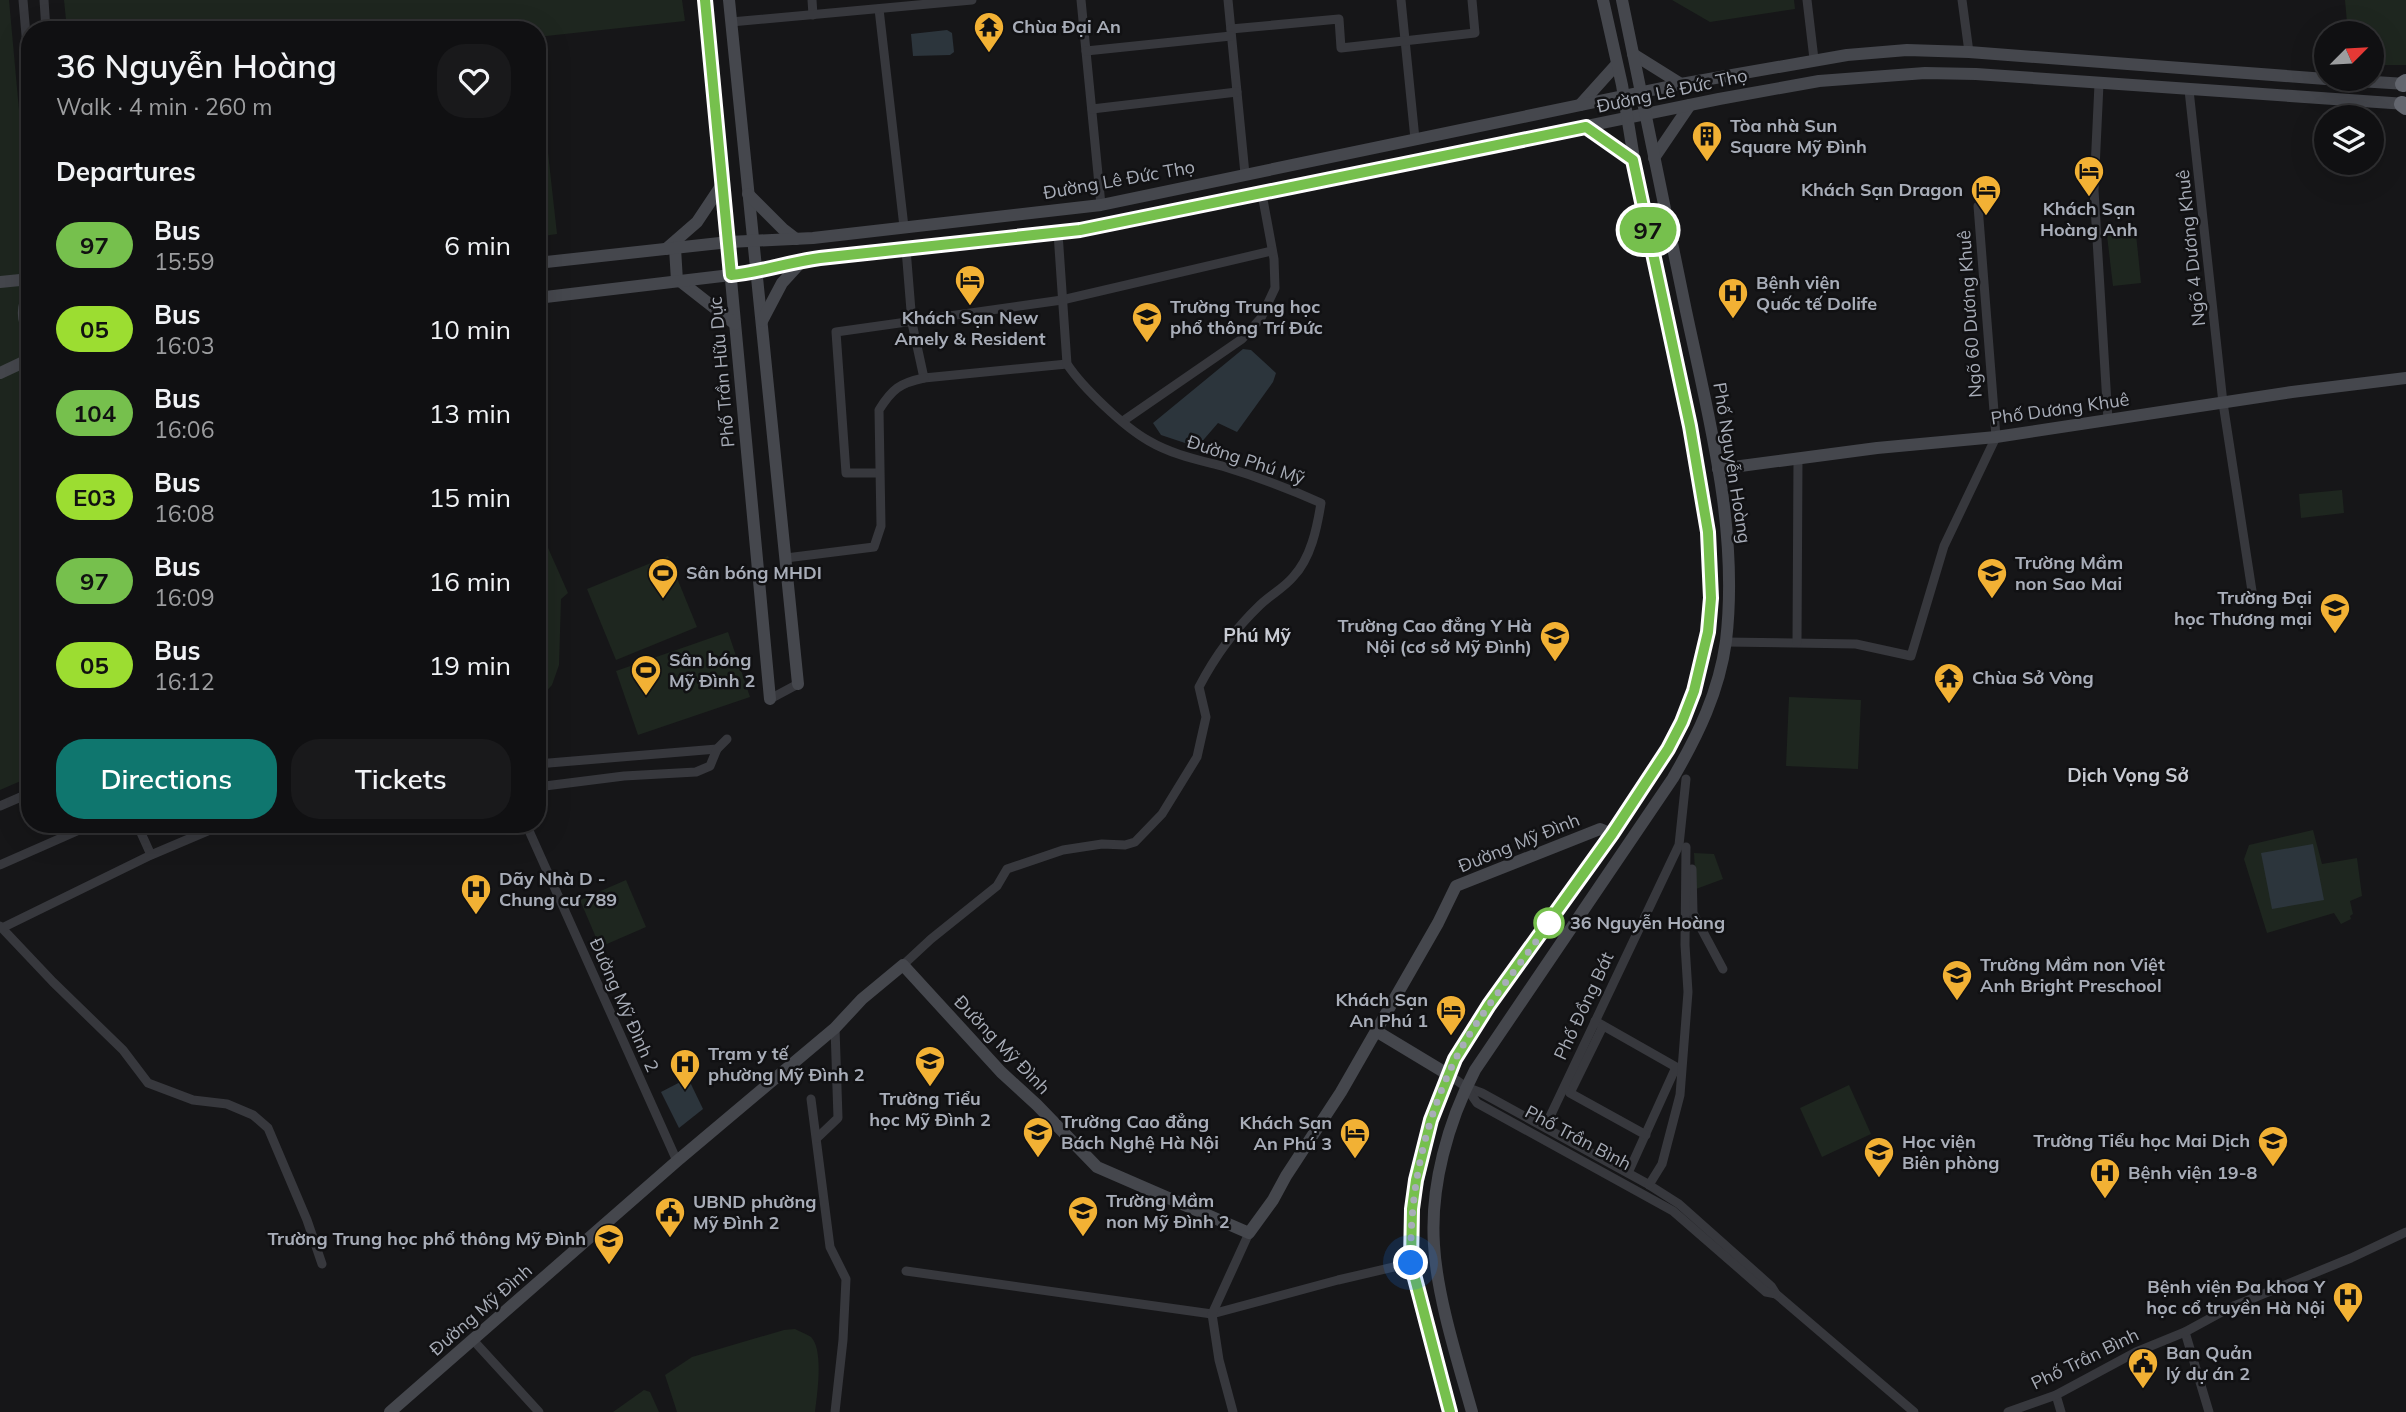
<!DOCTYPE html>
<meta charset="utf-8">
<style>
body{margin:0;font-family:Mulish,sans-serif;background:#19191b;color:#f1f3f6;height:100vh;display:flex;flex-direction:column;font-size:26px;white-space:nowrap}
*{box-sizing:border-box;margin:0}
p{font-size:23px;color:#9c9d9f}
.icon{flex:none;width:38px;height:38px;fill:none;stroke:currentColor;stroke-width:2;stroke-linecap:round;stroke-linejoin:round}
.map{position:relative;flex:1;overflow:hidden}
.drawer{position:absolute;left:21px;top:21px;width:525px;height:812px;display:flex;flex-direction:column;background:#101012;border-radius:28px;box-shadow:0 7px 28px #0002,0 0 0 2px #303032}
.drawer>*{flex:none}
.badge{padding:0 14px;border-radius:23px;font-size:24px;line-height:46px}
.needle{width:46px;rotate:66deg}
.controls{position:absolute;left:2314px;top:21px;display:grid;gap:14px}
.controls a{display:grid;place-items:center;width:70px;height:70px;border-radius:50%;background:#101012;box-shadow:0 7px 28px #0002,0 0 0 2px #303032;font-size:35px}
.you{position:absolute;width:35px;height:35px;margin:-18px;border:5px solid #fff;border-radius:50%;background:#1a73e8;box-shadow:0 0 0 10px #1a73e833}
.map>.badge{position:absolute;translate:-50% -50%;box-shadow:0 0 0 4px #fff}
h2{padding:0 35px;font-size:26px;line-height:63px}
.round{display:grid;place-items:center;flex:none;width:74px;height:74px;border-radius:28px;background:#19191b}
.overview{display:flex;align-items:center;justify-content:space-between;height:119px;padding:0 35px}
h1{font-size:33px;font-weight:600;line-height:52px}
.primary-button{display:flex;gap:14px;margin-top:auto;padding:14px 35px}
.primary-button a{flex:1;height:80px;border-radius:28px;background:#0f766e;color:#fff;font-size:28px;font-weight:600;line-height:80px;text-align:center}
.primary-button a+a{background:#19191b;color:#f1f3f6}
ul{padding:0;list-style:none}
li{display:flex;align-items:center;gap:21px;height:84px;padding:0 35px}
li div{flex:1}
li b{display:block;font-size:26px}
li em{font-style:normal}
li .badge{min-width:77px;font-weight:700;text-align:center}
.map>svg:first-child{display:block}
.green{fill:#1e261f}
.water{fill:#2c353c}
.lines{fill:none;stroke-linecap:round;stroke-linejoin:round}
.street{stroke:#37383d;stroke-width:9}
.secondary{stroke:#45474d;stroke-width:12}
.highway{stroke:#63666e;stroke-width:16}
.line-casing{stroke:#fff;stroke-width:16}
.line{stroke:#76c04d;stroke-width:10}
.walk{stroke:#a8adb8;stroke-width:7;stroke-dasharray:0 12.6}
.stop-dot{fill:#fff;stroke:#76c04d;stroke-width:3.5}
.labels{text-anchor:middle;stroke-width:5;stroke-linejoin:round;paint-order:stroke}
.poi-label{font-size:18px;font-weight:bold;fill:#a8adb8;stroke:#111113;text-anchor:start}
.street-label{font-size:18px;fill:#a8adb8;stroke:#111113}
.stop-label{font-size:18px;font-weight:bold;fill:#a8adb8;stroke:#111113;text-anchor:start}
.neighbourhood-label{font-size:19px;font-weight:bold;fill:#c9ccd4;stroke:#111113}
</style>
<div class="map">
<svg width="2406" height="1412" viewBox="0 0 2406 1412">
<rect width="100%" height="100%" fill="#161618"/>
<g class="green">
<path d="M0 0H9L30 231V777L0 790Z"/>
<path d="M64 0H682L685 21 537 37V30H67Z"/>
<path d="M1672 0H1794L1795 9 1710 22Z"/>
<path d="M2345 0H2406V65H2371V33H2348Z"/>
<path d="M537 53 557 234 537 237Z"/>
<path d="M2135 224 2141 283 2113 286 2106 227Z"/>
<path d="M2342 490 2344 513 2301 518 2299 494Z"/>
<path d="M537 523 568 593 561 599 559 665 552 685 537 701Z"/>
<path d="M668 556 697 627 616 660 587 589Z"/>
<path d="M728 632 750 697 638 735 616 671Z"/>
<path d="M1789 697 1861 700 1858 769 1786 766Z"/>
<path d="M2313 830 2322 864 2357 858 2362 896 2350 901 2353 914 2350 916 2351 919 2341 924 2334 913 2267 933 2244 859 2249 845Z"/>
<path d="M1694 853 1714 854 1723 879 1696 889Z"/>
<path d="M626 880 646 927 600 947 580 900Z"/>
<path d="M1849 1085 1871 1134 1822 1157 1800 1108Z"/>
<path d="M795 1329C800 1332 807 1334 811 1337 824 1350 817 1395 815 1412H677L665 1375 692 1357 784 1330Z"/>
<path d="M644 1390 650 1392 659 1412H613Z"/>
</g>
<g class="water">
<path d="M947 30 952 33 954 52 950 55 913 56 911 34Z"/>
<path d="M1243 349 1251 350 1276 373 1273 382 1237 432 1218 423 1199 445 1185 443 1161 435 1153 423Z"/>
<path d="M2313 844 2324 900 2272 909 2261 853Z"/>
<path d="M688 1078 703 1109 679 1128 661 1092Z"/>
</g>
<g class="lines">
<g class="street">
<path d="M23 0 30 82"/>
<path d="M44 0 46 30"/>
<path d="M812 0 813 15"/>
<path d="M1081 0 1101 205"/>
<path d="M1228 0 1245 174"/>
<path d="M1401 0 1415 139"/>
<path d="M1807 0 1814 59"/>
<path d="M1962 0 1969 52"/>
<path d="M879 9 904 227"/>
<path d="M731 22 972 0"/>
<path d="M1231 29 1339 19 1341 48 1475 33 1472 0"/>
<path d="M1086 51 1231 36"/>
<path d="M2099 84 2094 190 2108 420"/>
<path d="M2189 90 2223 403 2252 591"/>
<path d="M1092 109 1237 92"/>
<path d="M906 249 912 323 924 378 1067 364"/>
<path d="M1123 421 1242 339 1261 318 1275 288 1274 259 1262 194"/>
<path d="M879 473H846L836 332 1062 300 1272 251"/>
<path d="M786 558 874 547 881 526 879 410C892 389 900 383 924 378"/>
<path d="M1725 642 1856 644 1911 656 1944 546 1996 437 1978 206"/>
<path d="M1797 642 1798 458"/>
<path d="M770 699 798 684"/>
<path d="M537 764 717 749"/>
<path d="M537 787 624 776 696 772 710 766 717 749 727 739"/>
<path d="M0 806 30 793"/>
<path d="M137 824 151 855"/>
<path d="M526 824 677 1161"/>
<path d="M0 865 93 824"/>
<path d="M1692 869 1693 913 1723 969"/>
<path d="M0 926 53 982 123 1050 148 1083 193 1100 227 1104 253 1115 268 1128 307 1220 322 1264"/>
<path d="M2 928 151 855 224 824"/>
<path d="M903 965 931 939 997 886 1007 869 1063 850 1102 844 1125 845 1135 842 1162 814 1197 757 1206 717 1199 687C1214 658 1236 628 1260 605 1270 595 1284 588 1293 577 1311 558 1317 528 1321 503 1290 489 1258 477 1225 467 1199 460 1173 455 1149 441 1124 427 1083 388 1067 364L1058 233"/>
<path d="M1595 1021 1676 1067 1628 1173"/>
<path d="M1603 1026 1570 1093 1646 1135"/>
<path d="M1449 1075 1466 1087 1482 1093 1646 1183 1679 1204 1771 1286 1776 1294 1914 1412"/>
<path d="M1466 1087 1477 1103 1673 1211 1766 1292 1776 1294"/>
<path d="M811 1099 830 1247 846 1279 843 1340 835 1412"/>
<path d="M1545 1127 1679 845 1686 779"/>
<path d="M817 1138 838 1118 835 1028"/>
<path d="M1649 1185 1662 1164 1680 1095 1688 992 1685 945 1686 847"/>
<path d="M906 1271 1212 1314 1338 1280 1411 1263"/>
<path d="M2185 1332 2209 1412"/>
<path d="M473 1340 539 1412"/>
<path d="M2056 1395 2061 1412"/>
<path d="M1233 1412 1219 1360 1212 1314 1249 1233"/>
<path d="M2008 1412 2056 1395 2136 1352 2185 1332 2229 1308 2351 1258 2406 1232"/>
</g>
<g class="secondary">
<path d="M705 0 770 699"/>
<path d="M729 0 798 684"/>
<path d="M1633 54 1681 84"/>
<path d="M2328 79 2406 84"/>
<path d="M1580 105 1616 65"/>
<path d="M1586 127 1633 160"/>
<path d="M1654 158 1690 105"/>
<path d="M748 194 783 229 796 239"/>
<path d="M675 248 677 281"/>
<path d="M666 249 697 222 723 183"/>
<path d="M537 263 729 242 813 238 1101 205 1681 84 1847 55 1907 50 1969 52 2326 79"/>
<path d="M680 281 735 324"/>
<path d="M0 282 30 279"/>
<path d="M30 291C22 306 21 319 30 333"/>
<path d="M537 298 756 272 787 263 820 258 1080 230 1719 99 1819 81 1925 73 1976 74 2406 104"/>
<path d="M762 321 782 283 802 261"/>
<path d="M0 373 30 359"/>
<path d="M1718 469 1877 448 1996 437 2292 392 2406 378"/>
<path d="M1376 1031 1449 1075"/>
<path d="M390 1412 677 1161 835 1028 862 999 903 965 1001 1072 1037 1105 1097 1167 1249 1233 1273 1200 1286 1176 1341 1092 1438 923 1456 886 1600 829 1612 834"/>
<path d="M1450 1412 1411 1263 1412 1209 1431 1120 1455 1060 1489 1005 1612 834 1668 749 1682 722 1694 691 1708 632 1710 563 1703 497 1637 177 1622 85 1603 0"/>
<path d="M1472 1412C1458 1362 1437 1297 1434 1245 1430 1186 1448 1122 1475 1070L1673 778C1698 735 1719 692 1726 641 1739 530 1709 419 1686 311 1664 208 1643 104 1622 0"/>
</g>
<g class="highway">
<path d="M2403 84 2406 82"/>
<path d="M2402 104 2406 107"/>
</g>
</g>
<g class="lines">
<g class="line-casing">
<path id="line" d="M705 0 731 275C762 272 789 262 820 258L1080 230 1586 127 1633 160 1690 426 1708 532 1711 598 1708 632 1694 691 1682 722 1668 749 1612 834 1489 1005 1455 1059 1431 1120 1416 1180 1412 1209 1411 1263 1450 1412"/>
</g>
<use href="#line" class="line"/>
<path class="walk" d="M1411 1263C1409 1194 1424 1122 1455 1060 1480 1011 1518 969 1549 923"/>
</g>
<defs>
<g id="temple-pin" transform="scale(1.575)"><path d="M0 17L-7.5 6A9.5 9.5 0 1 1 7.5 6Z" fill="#f2b134" stroke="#111113"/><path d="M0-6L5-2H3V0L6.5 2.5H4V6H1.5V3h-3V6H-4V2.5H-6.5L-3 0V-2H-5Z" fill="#111"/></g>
<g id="building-pin" transform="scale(1.575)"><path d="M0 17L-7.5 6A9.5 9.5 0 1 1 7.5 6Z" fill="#f2b134" stroke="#111113"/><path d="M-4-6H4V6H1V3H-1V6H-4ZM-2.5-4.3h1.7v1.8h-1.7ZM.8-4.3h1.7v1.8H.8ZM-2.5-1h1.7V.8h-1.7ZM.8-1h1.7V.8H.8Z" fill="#111"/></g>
<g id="hotel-pin" transform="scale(1.575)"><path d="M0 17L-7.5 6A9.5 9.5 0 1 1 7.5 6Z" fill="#f2b134" stroke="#111113"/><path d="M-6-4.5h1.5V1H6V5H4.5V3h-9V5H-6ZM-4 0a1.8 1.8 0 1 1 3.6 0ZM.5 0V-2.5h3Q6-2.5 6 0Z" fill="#111"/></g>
<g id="hospital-pin" transform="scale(1.575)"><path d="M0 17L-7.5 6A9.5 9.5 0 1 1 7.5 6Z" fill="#f2b134" stroke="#111113"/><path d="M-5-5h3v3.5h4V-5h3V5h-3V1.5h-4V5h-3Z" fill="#111"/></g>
<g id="school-pin" transform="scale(1.575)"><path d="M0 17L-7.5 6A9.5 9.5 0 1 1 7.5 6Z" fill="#f2b134" stroke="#111113"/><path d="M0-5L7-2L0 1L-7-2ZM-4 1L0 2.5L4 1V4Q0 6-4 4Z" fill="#111"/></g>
<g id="stadium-pin" transform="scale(1.575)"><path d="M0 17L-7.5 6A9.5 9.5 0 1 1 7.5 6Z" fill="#f2b134" stroke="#111113"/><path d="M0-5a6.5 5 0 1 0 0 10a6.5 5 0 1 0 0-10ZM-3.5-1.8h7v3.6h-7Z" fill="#111"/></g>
<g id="university-pin" transform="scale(1.575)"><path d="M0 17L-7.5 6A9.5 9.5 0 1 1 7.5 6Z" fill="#f2b134" stroke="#111113"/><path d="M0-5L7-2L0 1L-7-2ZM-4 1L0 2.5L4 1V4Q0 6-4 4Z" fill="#111"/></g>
<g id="civic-pin" transform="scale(1.575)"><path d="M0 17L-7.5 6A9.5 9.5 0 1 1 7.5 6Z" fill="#f2b134" stroke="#111113"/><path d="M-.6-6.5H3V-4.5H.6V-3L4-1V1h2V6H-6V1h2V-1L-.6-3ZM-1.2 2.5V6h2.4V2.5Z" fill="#111"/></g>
</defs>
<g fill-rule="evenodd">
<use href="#temple-pin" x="989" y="27"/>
<use href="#building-pin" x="1707" y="136"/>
<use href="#hotel-pin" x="2089" y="171"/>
<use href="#hotel-pin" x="1986" y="190"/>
<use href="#hotel-pin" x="970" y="280"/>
<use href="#hospital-pin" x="1733" y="293"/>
<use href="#school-pin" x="1147" y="317"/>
<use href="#stadium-pin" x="663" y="573"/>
<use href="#school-pin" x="1992" y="573"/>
<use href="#university-pin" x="2335" y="608"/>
<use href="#school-pin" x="1555" y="636"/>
<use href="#stadium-pin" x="646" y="670"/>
<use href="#temple-pin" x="1949" y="678"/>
<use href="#hospital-pin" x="476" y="889"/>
<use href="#school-pin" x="1957" y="975"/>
<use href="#hotel-pin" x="1451" y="1010"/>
<use href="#school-pin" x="930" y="1061"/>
<use href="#hospital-pin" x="685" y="1064"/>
<use href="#university-pin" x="1038" y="1132"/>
<use href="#hotel-pin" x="1355" y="1133"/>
<use href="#school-pin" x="2273" y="1141"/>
<use href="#university-pin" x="1879" y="1152"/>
<use href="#hospital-pin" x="2105" y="1173"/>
<use href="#school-pin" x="1083" y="1211"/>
<use href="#civic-pin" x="670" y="1212"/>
<use href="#school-pin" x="609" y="1239"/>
<use href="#hospital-pin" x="2348" y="1297"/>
<use href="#civic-pin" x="2143" y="1363"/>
</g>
<circle class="stop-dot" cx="1549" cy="923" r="14"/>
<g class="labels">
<g class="poi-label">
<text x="1012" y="33">Chùa Đại An</text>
<text x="1730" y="132">Tòa nhà Sun<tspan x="1730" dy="21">Square Mỹ Đình</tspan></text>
<text x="1963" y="196" text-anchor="end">Khách Sạn Dragon</text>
<text x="2089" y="215" text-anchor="middle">Khách Sạn<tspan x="2089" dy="21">Hoàng Anh</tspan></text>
<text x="1756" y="289">Bệnh viện<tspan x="1756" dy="21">Quốc tế Dolife</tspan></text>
<text x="1170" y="313">Trường Trung học<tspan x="1170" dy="21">phổ thông Trí Đức</tspan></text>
<text x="970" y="324" text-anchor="middle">Khách Sạn New<tspan x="970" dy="21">Amely &amp; Resident</tspan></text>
<text x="2015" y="569">Trường Mầm<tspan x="2015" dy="21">non Sao Mai</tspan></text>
<text x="686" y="579">Sân bóng MHDI</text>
<text x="2312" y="604" text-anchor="end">Trường Đại<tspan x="2312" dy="21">học Thương mại</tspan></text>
<text x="1532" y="632" text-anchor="end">Trường Cao đẳng Y Hà<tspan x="1532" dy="21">Nội (cơ sở Mỹ Đình)</tspan></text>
<text x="669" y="666">Sân bóng<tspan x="669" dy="21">Mỹ Đình 2</tspan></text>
<text x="1972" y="684">Chùa Sở Vòng</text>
<text x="499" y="885">Dãy Nhà D -<tspan x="499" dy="21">Chung cư 789</tspan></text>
<text x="1980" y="971">Trường Mầm non Việt<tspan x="1980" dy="21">Anh Bright Preschool</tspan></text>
<text x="1428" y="1006" text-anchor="end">Khách Sạn<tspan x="1428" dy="21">An Phú 1</tspan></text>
<text x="708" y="1060">Trạm y tế<tspan x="708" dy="21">phường Mỹ Đình 2</tspan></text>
<text x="930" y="1105" text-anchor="middle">Trường Tiểu<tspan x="930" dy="21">học Mỹ Đình 2</tspan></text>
<text x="1061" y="1128">Trường Cao đẳng<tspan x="1061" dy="21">Bách Nghệ Hà Nội</tspan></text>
<text x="1332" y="1129" text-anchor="end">Khách Sạn<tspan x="1332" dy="21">An Phú 3</tspan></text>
<text x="2250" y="1147" text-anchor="end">Trường Tiểu học Mai Dịch</text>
<text x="1902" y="1148">Học viện<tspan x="1902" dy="21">Biên phòng</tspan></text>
<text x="2128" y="1179">Bệnh viện 19-8</text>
<text x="1106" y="1207">Trường Mầm<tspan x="1106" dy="21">non Mỹ Đình 2</tspan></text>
<text x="693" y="1208">UBND phường<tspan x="693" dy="21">Mỹ Đình 2</tspan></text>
<text x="586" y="1245" text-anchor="end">Trường Trung học phổ thông Mỹ Đình</text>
<text x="2325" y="1293" text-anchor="end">Bệnh viện Đa khoa Y<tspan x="2325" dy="21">học cổ truyền Hà Nội</tspan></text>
<text x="2166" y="1359">Ban Quản<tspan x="2166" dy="21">lý dự án 2</tspan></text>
</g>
<g class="street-label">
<text transform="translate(1672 91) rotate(-12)" y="6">Đường Lê Đức Thọ</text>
<text transform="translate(1119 180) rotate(-10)" y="6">Đường Lê Đức Thọ</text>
<text transform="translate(2191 248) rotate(-96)" y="6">Ngõ 4 Dương Khuê</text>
<text transform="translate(1970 314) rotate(-94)" y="6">Ngõ 60 Dương Khuê</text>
<text transform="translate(722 372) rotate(-95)" y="6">Phố Trần Hữu Dực</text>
<text transform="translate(2060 409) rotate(-8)" y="6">Phố Dương Khuê</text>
<text transform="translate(1246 460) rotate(18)" y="6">Đường Phú Mỹ</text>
<text transform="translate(1732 463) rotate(81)" y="6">Phố Nguyễn Hoàng</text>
<text transform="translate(1519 843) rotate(-22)" y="6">Đường Mỹ Đình</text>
<text transform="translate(624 1005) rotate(66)" y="6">Đường Mỹ Đình 2</text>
<text transform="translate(1584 1006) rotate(-65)" y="6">Phố Đồng Bát</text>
<text transform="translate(1002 1045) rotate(46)" y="6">Đường Mỹ Đình</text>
<text transform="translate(1578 1138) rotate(28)" y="6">Phố Trần Bình</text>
<text transform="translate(481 1310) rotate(-41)" y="6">Đường Mỹ Đình</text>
<text transform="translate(2085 1359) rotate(-26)" y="6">Phố Trần Bình</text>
</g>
<g class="stop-label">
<text x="1570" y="929">36 Nguyễn Hoàng</text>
</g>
<g class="neighbourhood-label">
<text x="1257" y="642">Phú Mỹ</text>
<text x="2128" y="782">Dịch Vọng Sở</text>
</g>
</g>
</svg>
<div class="controls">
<a><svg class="needle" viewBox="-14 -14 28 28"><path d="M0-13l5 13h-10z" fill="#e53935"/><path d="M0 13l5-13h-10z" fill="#9c9d9f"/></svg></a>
<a><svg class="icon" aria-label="layers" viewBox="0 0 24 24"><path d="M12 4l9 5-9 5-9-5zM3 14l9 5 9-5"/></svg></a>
</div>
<div class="you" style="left:1411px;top:1263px"></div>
<b class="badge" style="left:1648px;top:230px;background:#76c04d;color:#111">97</b>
<section class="drawer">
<div class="overview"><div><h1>36 Nguyễn Hoàng</h1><p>Walk · 4 min · 260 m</p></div><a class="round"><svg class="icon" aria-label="heart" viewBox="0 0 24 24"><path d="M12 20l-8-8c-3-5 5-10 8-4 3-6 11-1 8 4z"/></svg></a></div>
<h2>Departures</h2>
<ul>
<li><span class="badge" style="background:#76c04d;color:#111">97</span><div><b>Bus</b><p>15:59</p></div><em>6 min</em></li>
<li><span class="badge" style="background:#9cdd31;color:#111">05</span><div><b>Bus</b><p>16:03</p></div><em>10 min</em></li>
<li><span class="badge" style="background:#76c04d;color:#111">104</span><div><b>Bus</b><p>16:06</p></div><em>13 min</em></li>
<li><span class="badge" style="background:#9cdd31;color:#111">E03</span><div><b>Bus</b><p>16:08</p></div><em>15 min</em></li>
<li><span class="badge" style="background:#76c04d;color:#111">97</span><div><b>Bus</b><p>16:09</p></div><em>16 min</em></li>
<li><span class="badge" style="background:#9cdd31;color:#111">05</span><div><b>Bus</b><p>16:12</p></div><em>19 min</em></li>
</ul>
<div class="primary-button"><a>Directions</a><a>Tickets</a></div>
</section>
</div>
